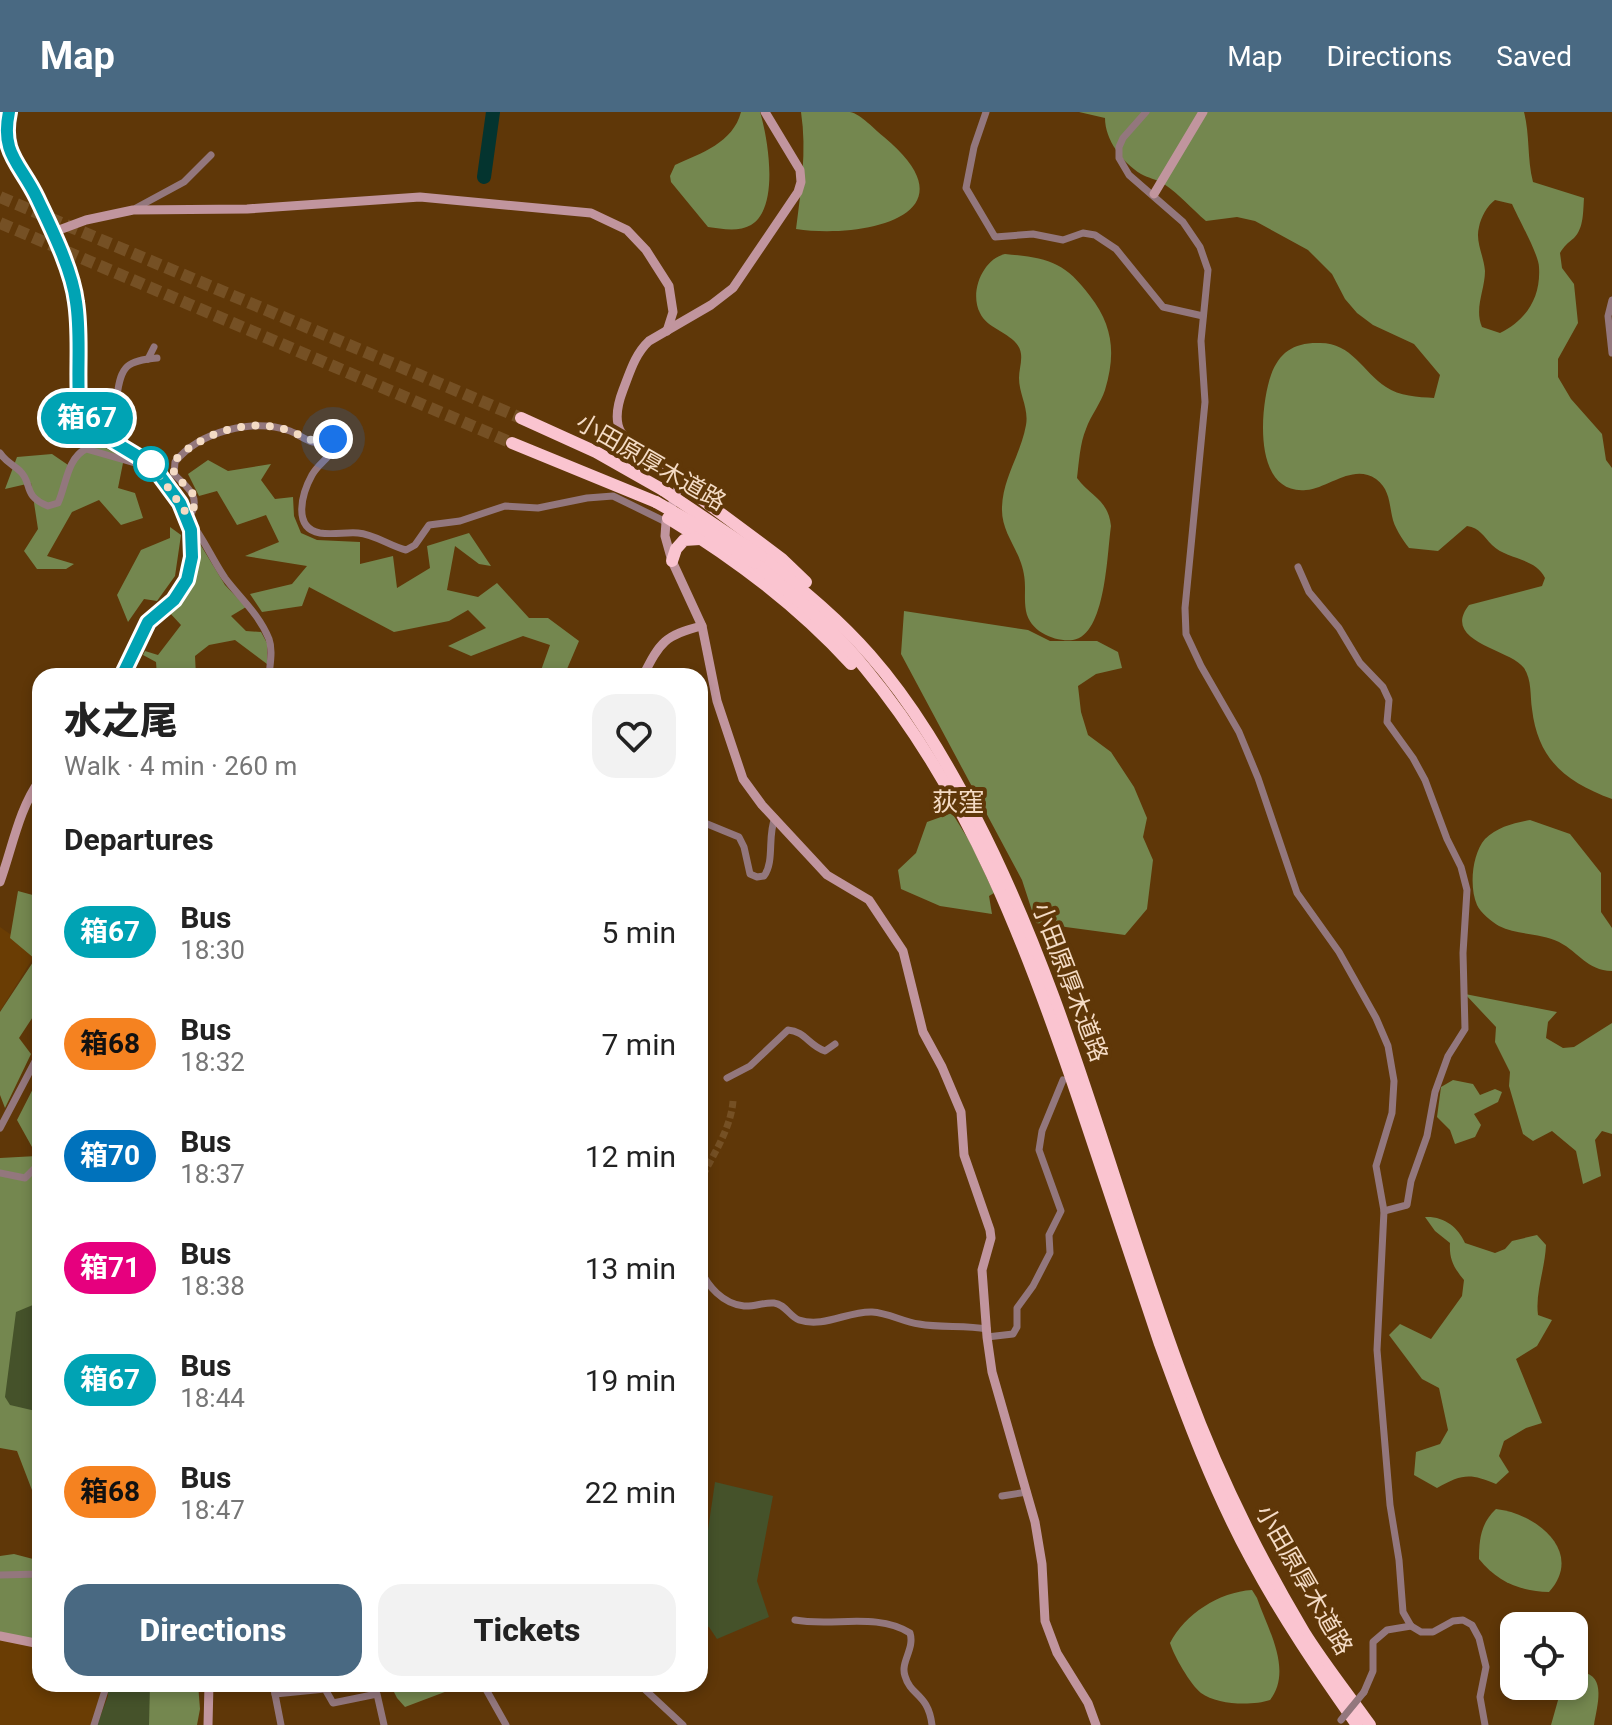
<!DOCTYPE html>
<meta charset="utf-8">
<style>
body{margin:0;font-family:Roboto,"Noto Sans JP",sans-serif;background:#f2f2f2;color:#222;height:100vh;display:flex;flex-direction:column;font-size:30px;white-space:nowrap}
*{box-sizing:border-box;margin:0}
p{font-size:26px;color:#767676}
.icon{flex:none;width:44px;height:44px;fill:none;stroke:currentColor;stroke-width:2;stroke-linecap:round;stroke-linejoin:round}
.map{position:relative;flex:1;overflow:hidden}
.drawer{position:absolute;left:32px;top:556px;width:676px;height:1024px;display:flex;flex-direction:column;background:#fff;border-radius:24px;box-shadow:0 4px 12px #0003}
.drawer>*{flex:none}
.badge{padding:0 16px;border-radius:26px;font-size:28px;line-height:52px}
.fabs{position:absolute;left:1500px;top:1500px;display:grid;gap:16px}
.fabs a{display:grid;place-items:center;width:88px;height:88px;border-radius:16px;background:#fff;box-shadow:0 4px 12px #0003;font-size:40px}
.you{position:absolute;width:40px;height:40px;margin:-20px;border:6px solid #fff;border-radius:50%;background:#1a73e8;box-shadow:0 0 0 12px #1a73e833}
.map>.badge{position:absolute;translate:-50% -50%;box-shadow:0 0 0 4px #fff}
h2{padding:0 32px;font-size:30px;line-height:72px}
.round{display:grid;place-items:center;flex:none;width:84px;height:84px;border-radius:24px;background:#f2f2f2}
.headline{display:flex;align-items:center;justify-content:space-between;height:136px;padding:0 32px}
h1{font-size:38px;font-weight:800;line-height:60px}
.button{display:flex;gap:16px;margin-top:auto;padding:16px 32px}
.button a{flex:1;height:92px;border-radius:24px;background:#496982;color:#fff;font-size:32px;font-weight:800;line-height:92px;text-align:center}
.button a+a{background:#f2f2f2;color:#222}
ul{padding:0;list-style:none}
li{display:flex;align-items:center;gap:24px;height:112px;padding:0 32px}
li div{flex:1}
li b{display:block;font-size:30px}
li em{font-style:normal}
li .badge{min-width:88px;font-weight:700;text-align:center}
header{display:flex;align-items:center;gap:48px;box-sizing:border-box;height:112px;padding:0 40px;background:#496982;color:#fff}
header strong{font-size:38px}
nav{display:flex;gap:44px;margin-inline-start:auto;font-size:28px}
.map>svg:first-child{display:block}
.built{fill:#6a3d04}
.green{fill:#45522a}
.forest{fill:#74874f;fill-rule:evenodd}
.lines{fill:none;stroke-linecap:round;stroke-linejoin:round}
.river{stroke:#04342f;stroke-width:14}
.street-tunnel{stroke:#755024;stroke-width:7;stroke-dasharray:7 3.5;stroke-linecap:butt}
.highway-tunnel{stroke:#755024;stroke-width:12;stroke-dasharray:12 6;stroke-linecap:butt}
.street{stroke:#93777d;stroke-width:7}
.secondary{stroke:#c1959e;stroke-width:9}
.highway{stroke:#fac4d0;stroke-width:12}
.street-bridge{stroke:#93777d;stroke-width:7}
.highway-bridge{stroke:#fac4d0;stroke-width:12}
.line-casing{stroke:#fff;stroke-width:18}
.line{stroke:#00a3b4;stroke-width:12}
.walk{stroke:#f4dbc5;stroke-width:8;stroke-dasharray:0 14.4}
.stop-dot{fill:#fff;stroke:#00a3b4;stroke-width:4}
.labels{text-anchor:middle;stroke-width:8;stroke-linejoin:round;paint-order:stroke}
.street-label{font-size:24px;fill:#f4dbc5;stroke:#5f3708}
.neighbourhood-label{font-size:26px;fill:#f4dbc5;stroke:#5f3708}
</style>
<header>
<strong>Map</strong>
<nav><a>Map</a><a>Directions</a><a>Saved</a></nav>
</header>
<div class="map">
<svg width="1612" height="1613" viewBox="0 0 1612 1613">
<rect width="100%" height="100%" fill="#5f3708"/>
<g class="built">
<path d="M0 815 31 837 33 846 0 899Z"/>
<path d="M0 1527 40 1535V1572H104L92 1613H0Z"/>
</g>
<g class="green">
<path d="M40 1120V1325L0 1315V1128Z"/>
<path d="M715 1370 773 1384 757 1469 769 1505 717 1527 709 1515 700 1513V1473Z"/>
<path d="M108 1572H194L179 1613H97L108 1584Z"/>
</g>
<g class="forest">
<path d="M741 0H760C768 26 780 96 751 113 739 120 722 117 708 115L671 70 670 64 675 53C701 41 733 31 741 0Z"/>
<path d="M801 0C817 0 834 0 850 0 861 2 875 18 884 25 979 104 862 127 796 117 801 78 807 39 801 0Z"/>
<path d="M1079 0H1524C1530 23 1527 47 1533 70L1584 86C1583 99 1584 116 1574 126 1568 131 1564 134 1560 141L1562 156 1574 172 1578 211 1558 247V265L1571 287 1602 322 1606 348 1612 356V687C1566 670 1538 648 1532 597 1530 584 1532 568 1524 556 1511 537 1440 530 1469 493L1542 474 1545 466C1535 445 1507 448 1492 433 1483 424 1480 416 1467 414L1438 439 1409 436C1402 427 1394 415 1392 404 1389 389 1389 377 1376 367 1353 351 1329 376 1306 378 1252 383 1260 294 1271 263 1279 241 1293 231 1317 231 1351 229 1362 259 1386 275 1399 284 1418 285 1434 286L1440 263 1414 232 1373 213 1357 201 1345 187 1332 162 1308 138 1255 109 1237 105 1206 109C1192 97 1179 82 1164 72 1157 67 1147 66 1141 62 1122 50 1105 28 1105 6ZM1495 88 1512 92C1518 106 1539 143 1539 155 1541 186 1526 208 1500 221L1482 215C1474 196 1485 178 1485 159 1484 144 1475 130 1479 115 1481 105 1487 94 1495 88Z"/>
<path d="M1005 142C1047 146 1064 149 1090 184 1113 214 1116 241 1105 278 1101 291 1091 303 1086 317 1080 331 1079 350 1077 366 1091 385 1108 387 1111 414 1107 441 1106 523 1073 528 1055 530 1030 520 1026 499 1023 481 1028 472 1021 451 1014 431 1001 417 1002 395 1003 365 1021 342 1026 313 1029 296 1019 282 1019 266 1019 258 1022 250 1021 242 1019 222 988 219 980 201 969 180 983 147 1005 142Z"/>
<path d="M87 326 124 346 118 376 135 381 143 406 121 413 99 388 72 400 47 444 74 452 66 457H37L24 439 38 417 31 371 5 377 17 345 52 342 71 355Z"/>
<path d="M208 348 228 359 271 352 261 368 275 387 293 385 294 404 301 421 317 428 360 430V452L393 444 397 476 430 456 427 434 469 421 491 454 479 452 455 434 447 478 478 485 497 471 529 506H548L579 529 564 564H539L550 533 523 524 471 544 448 534 486 516 468 498 449 509 394 520 309 475 302 494 262 500 250 482 292 472 307 454 245 444 279 430 266 403 237 413 217 379 199 384 188 362Z"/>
<path d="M170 415 181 423 175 464 157 489 144 487 128 510 117 483 141 438 170 426Z"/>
<path d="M200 432 225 473 246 495 231 504 246 519 261 520 267 531V552L235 528 209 533 195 544 196 564H157L156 550 143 543 145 539 158 543 181 513 169 500C193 482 197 460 200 432Z"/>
<path d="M904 499 1028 518 1050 529H1097L1118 540 1122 556 1096 562 1078 574 1081 600 1088 623 1111 640 1134 675 1147 706 1143 725 1153 748 1147 797 1125 823 1036 811 1022 768 901 542Z"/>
<path d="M952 701 970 730 994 781 989 784 992 802 940 794 901 777 898 758 916 741 927 710Z"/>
<path d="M1530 708 1570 722 1601 761V800L1612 816V859C1586 858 1580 841 1559 830 1541 821 1517 823 1499 814 1492 810 1480 800 1477 793 1469 775 1472 742 1485 727 1497 715 1514 711 1530 708Z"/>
<path d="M18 779 40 785V894L19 926 31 942 5 996 0 983V900L35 847 10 826Z"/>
<path d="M1465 882 1557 900 1548 910 1546 926 1563 936 1574 935 1612 911V1022L1602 1019 1595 1028 1601 1064 1583 1072 1576 1039 1552 1019 1533 1029 1523 1022 1509 974 1510 960 1495 930 1496 915Z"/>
<path d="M40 963V1190L16 1200 5 1285 10 1293 40 1300V1399L17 1339 0 1336V1046L37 1044 17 1008Z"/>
<path d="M1453 968 1473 972 1480 983 1495 977 1502 980 1498 990 1474 1002 1481 1013 1475 1025 1455 1032 1450 1018 1437 1005 1441 975Z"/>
<path d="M1425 1105C1444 1104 1458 1115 1465 1131L1495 1141 1505 1137 1512 1129 1537 1123 1546 1133C1545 1157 1535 1181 1538 1203L1552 1208 1537 1234 1516 1247 1542 1311 1526 1316 1504 1329 1499 1344 1509 1360 1496 1372C1470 1361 1462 1362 1437 1376L1414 1363 1416 1340 1440 1332 1448 1318 1439 1276 1422 1267 1389 1223 1400 1212 1431 1227 1462 1184 1464 1168C1454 1156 1449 1147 1450 1131L1435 1119Z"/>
<path d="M1496 1397C1536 1401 1585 1440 1549 1480 1519 1479 1498 1470 1479 1447 1479 1427 1481 1411 1496 1397Z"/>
<path d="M14 1442 33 1447 40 1443V1530L0 1521V1444Z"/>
<path d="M1252 1478 1257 1486C1268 1518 1293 1558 1270 1588 1252 1594 1217 1593 1201 1581 1190 1572 1174 1544 1170 1531 1185 1502 1219 1480 1252 1478Z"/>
<path d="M1582 1560C1607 1564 1597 1594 1594 1613H1551L1562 1574H1574V1564Z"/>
<path d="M150 1572H198L200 1597 197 1613H149Z"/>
<path d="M390 1572H458L450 1578 405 1595 397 1586Z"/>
</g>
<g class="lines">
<path class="river" d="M484 65 493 0"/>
<path class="street-tunnel" d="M703 1063C715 1040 731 1015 733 989"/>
<g class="highway-tunnel">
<path d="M0 85 521 306"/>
<path d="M0 111 512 331"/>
</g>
<g class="street">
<path d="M9 0C0 37 11 45 30 73 39 88 45 105 51 121"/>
<path d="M986 0 974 35 966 76 995 125 1033 122 1063 128 1083 121 1095 123 1116 137 1163 195 1203 204"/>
<path d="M1146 0 1123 26 1119 35V46L1129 63 1183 110 1200 135 1208 158 1201 229 1205 290 1185 496 1186 522 1201 554 1239 620 1258 666 1297 781 1339 840 1376 906 1388 934 1394 969 1392 1001 1376 1054 1384 1099 1377 1238 1390 1393 1399 1448 1403 1500 1411 1514 1421 1520H1433L1453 1509 1463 1508 1472 1513 1479 1526 1486 1555 1480 1585 1485 1613"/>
<path d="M136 96 184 70 211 43"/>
<path d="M1612 188 1608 204 1612 241"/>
<path d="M148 247 154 235"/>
<path d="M84 300 117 284C121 253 127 249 157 246"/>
<path d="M0 341C6 350 12 352 20 359 33 371 22 384 48 394L58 391C66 374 67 346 86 337L135 351 145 347"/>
<path d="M187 402 192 400C200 382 185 374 174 362L175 350C200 319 253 306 290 319 298 322 305 328 313 330 321 332 329 327 337 328 335 343 319 350 312 363 302 381 292 416 320 421 333 423 346 420 358 421 374 422 390 434 406 438L415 433 429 413 460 409 505 394 538 396 587 386 613 384 666 410"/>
<path d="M189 408C203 425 212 447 225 466 240 486 259 502 269 527 273 538 270 552 269 564"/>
<path d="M1298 455 1309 480 1339 516 1360 551 1383 575 1389 588 1387 610 1413 646 1425 668 1447 727 1461 755 1467 778 1463 841 1465 917 1448 944 1435 980 1427 1024 1411 1069 1407 1093 1384 1099"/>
<path d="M700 709 739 725 744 735 750 762 757 765 764 764C775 749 767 724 775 706"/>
<path d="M727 966 750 954 788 918C805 919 809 934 825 939L835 932"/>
<path d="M0 1016 40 940"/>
<path d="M0 1061 25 1066 40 1051"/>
<path d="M700 1156C707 1174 723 1192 744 1194 754 1195 764 1190 774 1191 785 1192 790 1205 799 1208 824 1216 848 1199 872 1200 889 1201 903 1210 919 1212 941 1216 964 1213 987 1217"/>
<path d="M987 1225 1013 1222 1017 1215V1196L1033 1174 1050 1141 1049 1123 1061 1099 1039 1038 1042 1019 1063 968"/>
<path d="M1002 1384 1027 1380"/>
<path d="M0 1463 40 1462"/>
<path d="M795 1508C832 1515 877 1500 910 1521 915 1537 900 1550 905 1564 911 1585 928 1581 932 1613"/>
<path d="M273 1572 281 1613"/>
<path d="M483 1572 506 1613"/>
<path d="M639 1572 683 1613"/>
<path d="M1364 1580 1373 1559V1530L1387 1518 1411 1514"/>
<path d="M275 1582 325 1577 333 1591 377 1582 384 1613"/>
<path d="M94 1613 107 1572"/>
</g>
<g class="secondary">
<path d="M765 0 800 58 801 70 798 80 733 176 711 193 649 229C635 242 630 260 623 278 598 343 659 330 680 371L666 410 665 424 672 449 702 514 717 589 743 667 762 693 827 763 869 788 903 839 923 920 942 955 961 1000 964 1043 990 1118 991 1126 982 1158 987 1225 992 1260 1035 1410 1042 1452 1045 1509 1057 1541 1088 1591 1096 1613"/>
<path d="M0 27H1"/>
<path d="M1154 82 1203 0"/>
<path d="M122 564 148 510 174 488 187 468 192 445 191 418 180 391 152 353 99 321 85 302 79 289 77 192 73 175 51 121 86 108 133 98 247 97 420 85 591 101 627 118 646 138 669 174 673 200 667 219"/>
<path d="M643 564C660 530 665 523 702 514"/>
<path d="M0 770C12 737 19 696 40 668"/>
<path d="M0 1524 40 1532"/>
<path d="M208 1613 209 1572"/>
</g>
<g class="highway">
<path d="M521 306 596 340 663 378"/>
<path d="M512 331 656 390"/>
<path d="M680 371 782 447 806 470"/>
<path d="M668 406C734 446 799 495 851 552"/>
<path d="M761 444C799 475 838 506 870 543 913 592 946 649 976 706 1070 888 1115 1088 1187 1278 1218 1362 1258 1443 1304 1520 1324 1552 1348 1582 1370 1613"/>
<path d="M672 449 676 437 684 428 700 427"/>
<path d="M755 451C794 484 833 516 865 556 970 683 1027 835 1079 989 1106 1070 1133 1151 1160 1232 1186 1304 1214 1379 1251 1447 1282 1505 1319 1559 1357 1613"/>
</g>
<path class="street-bridge" d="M1341 1608 1364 1580"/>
<g class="highway-bridge">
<path d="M663 378 761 444"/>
<path d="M656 390 712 422 755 451"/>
</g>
</g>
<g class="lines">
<g class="line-casing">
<path id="line" d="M9 0C0 42 21 52 37 86 51 116 72 157 76 190 81 222 77 256 79 289L85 302 99 321 152 353 180 391 191 418 192 445 187 468 174 488 148 510 122 564"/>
</g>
<use href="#line" class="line"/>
<path class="walk" d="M151 352 187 402 192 400C204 373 169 372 174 353 176 343 188 337 196 332 222 315 262 307 292 320 308 326 315 333 333 327"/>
</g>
<circle class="stop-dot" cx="151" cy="352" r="16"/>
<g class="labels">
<g class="street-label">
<text transform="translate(651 350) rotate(30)" y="8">小田原厚木道路</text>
<text transform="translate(1070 870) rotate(69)" y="8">小田原厚木道路</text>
<text transform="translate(1304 1468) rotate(60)" y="8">小田原厚木道路</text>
</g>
<g class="neighbourhood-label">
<text x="958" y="699">荻窪</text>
</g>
</g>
</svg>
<div class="fabs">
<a><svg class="icon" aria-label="locate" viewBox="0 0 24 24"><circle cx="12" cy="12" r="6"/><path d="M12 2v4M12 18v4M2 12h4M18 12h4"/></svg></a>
</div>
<div class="you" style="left:333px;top:327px"></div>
<b class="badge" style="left:87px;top:306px;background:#00a3b4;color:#fff">箱67</b>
<section class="drawer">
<div class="headline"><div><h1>水之尾</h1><p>Walk · 4 min · 260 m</p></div><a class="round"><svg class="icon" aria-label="heart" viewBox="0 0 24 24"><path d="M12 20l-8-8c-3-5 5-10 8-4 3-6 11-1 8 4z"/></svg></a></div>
<h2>Departures</h2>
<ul>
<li><span class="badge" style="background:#00a3b4;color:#fff">箱67</span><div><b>Bus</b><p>18:30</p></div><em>5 min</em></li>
<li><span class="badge" style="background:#f58220;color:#111">箱68</span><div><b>Bus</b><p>18:32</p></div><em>7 min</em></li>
<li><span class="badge" style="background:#0072bc;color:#fff">箱70</span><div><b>Bus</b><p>18:37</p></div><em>12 min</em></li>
<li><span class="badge" style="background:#e6007e;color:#fff">箱71</span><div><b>Bus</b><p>18:38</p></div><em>13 min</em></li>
<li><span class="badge" style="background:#00a3b4;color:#fff">箱67</span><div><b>Bus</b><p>18:44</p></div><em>19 min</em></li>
<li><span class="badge" style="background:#f58220;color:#111">箱68</span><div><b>Bus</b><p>18:47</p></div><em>22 min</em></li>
</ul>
<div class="button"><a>Directions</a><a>Tickets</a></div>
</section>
</div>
